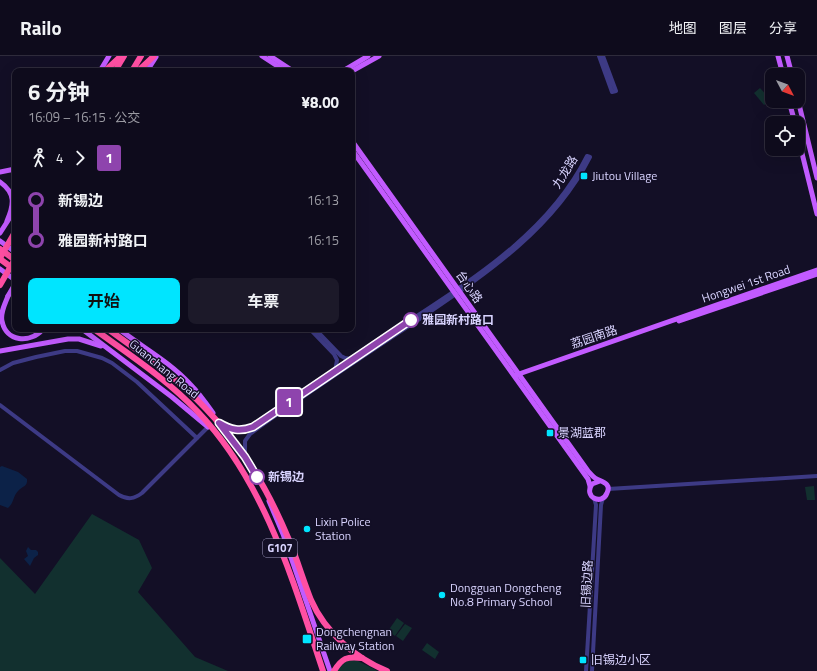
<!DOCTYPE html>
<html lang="zh">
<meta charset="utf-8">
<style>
body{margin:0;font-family:"Titillium Web","Noto Sans SC",sans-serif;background:#1c1929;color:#f1f3f6;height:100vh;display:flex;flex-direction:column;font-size:15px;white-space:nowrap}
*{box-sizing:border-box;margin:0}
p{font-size:13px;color:#9b9ba3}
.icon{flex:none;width:22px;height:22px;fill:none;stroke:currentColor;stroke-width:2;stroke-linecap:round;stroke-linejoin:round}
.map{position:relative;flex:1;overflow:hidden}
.drawer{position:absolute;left:12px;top:12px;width:343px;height:264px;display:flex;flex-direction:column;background:#0e0b1c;border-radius:8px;box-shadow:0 4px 16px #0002,0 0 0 1px #2e2b3b}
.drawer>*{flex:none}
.badge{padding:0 8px;border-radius:3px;font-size:14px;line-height:26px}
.needle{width:26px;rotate:131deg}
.fabs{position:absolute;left:765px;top:12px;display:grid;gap:8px}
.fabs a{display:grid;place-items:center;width:40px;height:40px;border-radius:8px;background:#0e0b1c;box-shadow:0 4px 16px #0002,0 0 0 1px #2e2b3b;font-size:20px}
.map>.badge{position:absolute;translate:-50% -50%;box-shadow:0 0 0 2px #fff}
.legs{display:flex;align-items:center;gap:6px;height:44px;padding:0 16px;font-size:13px}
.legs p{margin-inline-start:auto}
.headline{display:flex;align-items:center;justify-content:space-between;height:68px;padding:0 16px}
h1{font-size:22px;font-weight:700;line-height:30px}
.button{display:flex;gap:8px;margin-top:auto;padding:8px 16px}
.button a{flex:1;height:46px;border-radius:8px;background:#00e5ff;color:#111;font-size:16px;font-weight:700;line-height:46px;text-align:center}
.button a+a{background:#1c1929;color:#f1f3f6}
ul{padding:0 16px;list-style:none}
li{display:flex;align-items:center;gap:14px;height:40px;font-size:15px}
li i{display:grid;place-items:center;width:6px;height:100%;margin:0 5px;background:currentColor}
li i::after{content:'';width:10px;height:10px;margin:-5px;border:3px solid;border-radius:50%;background:#0e0b1c}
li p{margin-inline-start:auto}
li:first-child i{background:linear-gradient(#0000 50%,currentColor 0)}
li:last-child i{background:linear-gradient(currentColor 50%,#0000 0)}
header{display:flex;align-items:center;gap:24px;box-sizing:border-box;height:56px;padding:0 20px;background:#0e0b1c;border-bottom:1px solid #2e2b3b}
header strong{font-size:19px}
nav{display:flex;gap:22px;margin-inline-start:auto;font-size:14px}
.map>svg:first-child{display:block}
.green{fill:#12302f}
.water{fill:#0c2248}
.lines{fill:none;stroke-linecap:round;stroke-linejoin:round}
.minor{stroke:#3d3a85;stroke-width:4}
.major{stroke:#c25bff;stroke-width:5}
.highway{stroke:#ff4fa3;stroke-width:6}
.major-bridge{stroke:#c25bff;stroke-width:5}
.highway-bridge{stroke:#ff4fa3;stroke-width:6}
.line-1-casing{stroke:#fff;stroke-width:9}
.line-1{stroke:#8e44ad;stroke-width:6}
.poi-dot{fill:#00e5ff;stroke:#130f26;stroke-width:1.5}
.stop-1-dot{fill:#fff;stroke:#8e44ad;stroke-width:2}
.labels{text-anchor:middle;stroke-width:3;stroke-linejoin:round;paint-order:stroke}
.shield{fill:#130f26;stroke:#9e99be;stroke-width:1}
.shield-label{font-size:11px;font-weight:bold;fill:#d9d4ff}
.street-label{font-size:12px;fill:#d9d4ff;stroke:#130f26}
.poi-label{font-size:12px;fill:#d9d4ff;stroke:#130f26;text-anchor:start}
.stop-label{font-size:12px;font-weight:bold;fill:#d9d4ff;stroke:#130f26;text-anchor:start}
</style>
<header>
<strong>Railo</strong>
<nav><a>地图</a><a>图层</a><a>分享</a></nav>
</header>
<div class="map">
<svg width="817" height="615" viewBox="0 0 817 615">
<rect width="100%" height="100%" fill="#130f26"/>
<g class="green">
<path d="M760 32 771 44 764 49 754 37Z"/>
<path d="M814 430 815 444H807L805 431Z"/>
<path d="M92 458 139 484 152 512 138 536 195 601 228 615H0V502L35 538Z"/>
<path d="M397 562 404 567 395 580 388 575Z"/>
<path d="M405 568 412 572 403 585 396 580Z"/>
<path d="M427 587 439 596 435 603 422 594Z"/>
<path d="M352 602 374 613 377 615H337L346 605Z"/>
</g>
<g class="water">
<path d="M2 410 18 416 27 423C28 431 22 430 18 435 13 440 14 447 8 452L0 449V411Z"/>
<path d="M28 491 31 494H36L38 496V499L34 502 30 510 24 503 28 500 26 495Z"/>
</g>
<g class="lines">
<g class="minor">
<path d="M599 0 612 36 616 35 603 0"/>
<path d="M310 273 334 298 337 304 335 315"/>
<path d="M315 273 341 300 345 302 352 303"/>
<path d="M0 314 13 307 36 301 65 295H77L102 302 112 307 137 326 197 382"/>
<path d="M0 349 119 439C128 444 134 443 142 437L208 371"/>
<path d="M223 369 238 375 253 371C299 340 345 308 391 277 463 229 547 181 587 100L590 101C553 174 484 219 418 264 381 288 344 313 307 338 288 351 268 364 250 378L245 385V400"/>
<path d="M608 433 817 420"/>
<path d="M586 615 596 449 594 442"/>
<path d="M592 615 601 449 603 442"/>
</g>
<g class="major">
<path d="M262 0 285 15"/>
<path d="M270 0 293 15"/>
<path d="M778 0 783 19"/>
<path d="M787 0 792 19"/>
<path d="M100 15 109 0"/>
<path d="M147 15 156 1"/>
<path d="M343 15 368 0"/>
<path d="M352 15 379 0"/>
<path d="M798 44 817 122"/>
<path d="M789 45 795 67"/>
<path d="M798 81 817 158"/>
<path d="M352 85 588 415C590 417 592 420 595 422 601 426 612 427 607 437 602 450 583 441 592 428L600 425"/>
<path d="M352 94 588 423 590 430"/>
<path d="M0 116 15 113"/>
<path d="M0 126C16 137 14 149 7 165"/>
<path d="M0 177 9 163"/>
<path d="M0 185 15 196"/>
<path d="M0 213 15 224"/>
<path d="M8 240C5 248 0 257 2 265 6 286 30 288 43 273"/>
<path d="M679 265 817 218"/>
<path d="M82 273 172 341 208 371"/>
<path d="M119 273C142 291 170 306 190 328 199 337 206 347 213 357"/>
<path d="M0 295 68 283H79L101 290"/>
<path d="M516 319 817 214"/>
<path d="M269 445 283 478 330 615"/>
</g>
<g class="highway">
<path d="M105 15 121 0"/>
<path d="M115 15 124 0"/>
<path d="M132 15 141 0"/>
<path d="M138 15 154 0"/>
<path d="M0 193 15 204"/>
<path d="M0 203 15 214"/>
<path d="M94 273C130 299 168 324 198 356 265 426 293 525 323 615"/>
<path d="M108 273C131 290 155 306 176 324 202 347 226 373 245 401 263 427 277 455 289 484 297 503 303 524 311 544 325 576 355 602 387 615"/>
<path d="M334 615C342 602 347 600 362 602"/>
</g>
<path class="major-bridge" d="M8 240 15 228"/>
<g class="highway-bridge">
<path d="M0 202 15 176"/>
<path d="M0 229 15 203"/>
</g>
</g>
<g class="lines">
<g class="line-1-casing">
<path id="line-1" d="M257 421 245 401 219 367C231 374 240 376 253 371L411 264"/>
</g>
<use href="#line-1" class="line-1"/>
</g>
<g class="poi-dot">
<rect x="580" y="116" width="8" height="8" rx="2"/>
<rect x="546" y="373" width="8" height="8" rx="2"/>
<circle cx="307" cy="473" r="4"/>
<circle cx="442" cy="539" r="4"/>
<rect x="302" y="578" width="10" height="10" rx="2"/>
<rect x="579" y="600" width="8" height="8" rx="2"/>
</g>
<g class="stop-1-dot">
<circle cx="411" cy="264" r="7"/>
<circle cx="257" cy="421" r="7"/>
</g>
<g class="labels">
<rect class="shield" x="263" y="483" width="34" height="18" rx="3"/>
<g class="shield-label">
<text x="280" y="496">G107</text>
</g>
<g class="street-label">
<text transform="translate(565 116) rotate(-58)" y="4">九龙路</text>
<text transform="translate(746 228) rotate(-19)" y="4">Hongwei 1st Road</text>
<text transform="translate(469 231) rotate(55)" y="4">台心路</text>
<text transform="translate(594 281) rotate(-19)" y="4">荔园南路</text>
<text transform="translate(164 313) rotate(39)" y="4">Guanchang Road</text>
<text transform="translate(587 528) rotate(-87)" y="4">旧锡边路</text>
</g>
<g class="poi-label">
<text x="592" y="124">Jiutou Village</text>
<text x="558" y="381">景湖蓝郡</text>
<text x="315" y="470">Lixin Police<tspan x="315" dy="14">Station</tspan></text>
<text x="450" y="536">Dongguan Dongcheng<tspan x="450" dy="14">No.8 Primary School</tspan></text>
<text x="316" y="580">Dongchengnan<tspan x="316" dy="14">Railway Station</tspan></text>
<text x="591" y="608">旧锡边小区</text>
</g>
<g class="stop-label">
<text x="422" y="268">雅园新村路口</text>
<text x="268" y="425">新锡边</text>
</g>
</g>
</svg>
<div class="fabs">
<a><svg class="needle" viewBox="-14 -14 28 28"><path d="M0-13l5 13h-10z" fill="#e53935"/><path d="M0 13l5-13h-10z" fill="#9b9ba3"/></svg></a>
<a><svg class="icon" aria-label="locate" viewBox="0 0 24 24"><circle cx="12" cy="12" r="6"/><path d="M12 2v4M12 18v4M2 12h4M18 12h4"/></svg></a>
</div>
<b class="badge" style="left:289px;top:346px;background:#8e44ad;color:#fff">1</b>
<section class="drawer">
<div class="headline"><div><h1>6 分钟</h1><p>16:09 – 16:15 · 公交</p></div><b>¥8.00</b></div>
<div class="legs"><svg class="icon" aria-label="walk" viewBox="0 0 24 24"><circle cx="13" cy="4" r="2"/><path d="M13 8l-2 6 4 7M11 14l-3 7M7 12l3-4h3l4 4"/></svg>4<svg class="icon" aria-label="forward" viewBox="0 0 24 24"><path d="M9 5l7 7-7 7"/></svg><b class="badge" style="background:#8e44ad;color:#fff">1</b></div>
<ul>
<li><i style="color:#8e44ad"></i><b>新锡边</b><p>16:13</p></li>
<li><i style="color:#8e44ad"></i><b>雅园新村路口</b><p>16:15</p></li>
</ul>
<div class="button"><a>开始</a><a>车票</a></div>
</section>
</div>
